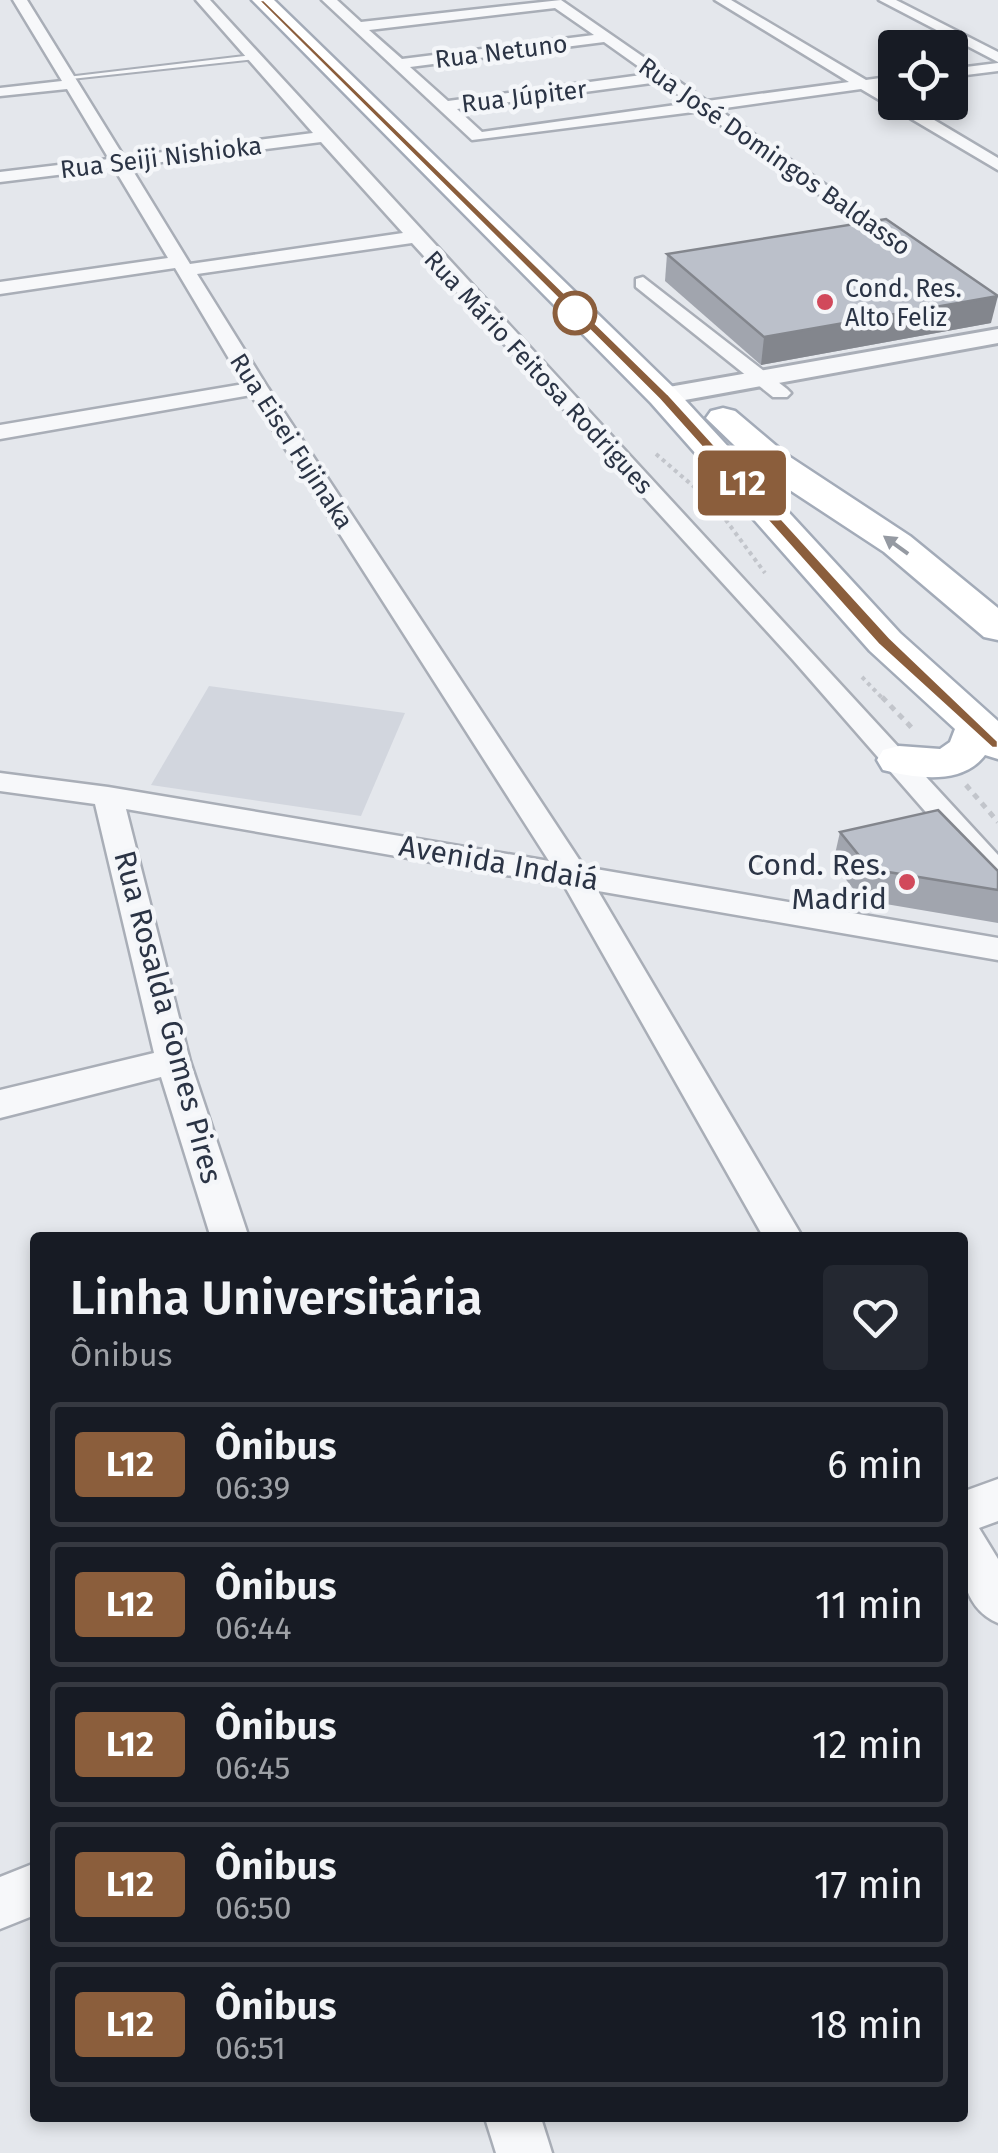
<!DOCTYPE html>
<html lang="pt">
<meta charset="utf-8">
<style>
body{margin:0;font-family:"Fira Sans",sans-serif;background:#242831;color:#f1f3f6;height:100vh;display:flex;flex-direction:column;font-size:38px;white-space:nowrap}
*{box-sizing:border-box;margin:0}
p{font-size:32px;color:#9ea1a6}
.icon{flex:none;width:55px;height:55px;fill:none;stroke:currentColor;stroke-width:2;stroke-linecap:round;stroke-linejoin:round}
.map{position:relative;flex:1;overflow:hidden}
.details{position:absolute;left:30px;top:1232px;width:938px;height:890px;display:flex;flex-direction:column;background:#171b24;border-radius:10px;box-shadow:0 5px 15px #0003}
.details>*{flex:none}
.badge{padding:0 20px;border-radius:8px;font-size:35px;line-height:65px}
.buttons{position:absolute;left:878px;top:30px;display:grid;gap:20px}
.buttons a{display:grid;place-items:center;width:90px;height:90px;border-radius:10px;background:#171b24;box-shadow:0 5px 15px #0003;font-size:50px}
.map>.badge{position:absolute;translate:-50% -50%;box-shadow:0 0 0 5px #fff}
.round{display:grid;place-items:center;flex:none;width:105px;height:105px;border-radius:10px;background:#242831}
.summary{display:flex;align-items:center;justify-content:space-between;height:170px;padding:0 40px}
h1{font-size:48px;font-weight:600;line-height:75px}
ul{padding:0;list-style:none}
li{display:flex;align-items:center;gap:30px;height:125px;margin:0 20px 15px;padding:0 20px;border:5px solid #363941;border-radius:10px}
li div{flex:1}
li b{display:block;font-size:38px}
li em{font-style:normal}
li .badge{min-width:110px;font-weight:700;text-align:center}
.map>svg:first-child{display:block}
.built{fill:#d2d6de}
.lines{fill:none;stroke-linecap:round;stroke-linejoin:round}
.service-casing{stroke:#a9aeb7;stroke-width:4}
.minor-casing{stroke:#a9aeb7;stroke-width:5}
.tertiary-casing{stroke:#a9aeb7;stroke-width:6}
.primary-casing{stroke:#a3abb8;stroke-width:5}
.path-far1{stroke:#c2c5cb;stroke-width:4;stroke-dasharray:4 4;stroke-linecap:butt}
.path{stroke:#c2c5cb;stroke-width:5;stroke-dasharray:6 6;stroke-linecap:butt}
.service{fill:#f7f8fa;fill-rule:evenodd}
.minor{fill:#f7f8fa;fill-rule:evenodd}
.tertiary{fill:#f7f8fa;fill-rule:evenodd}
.primary{fill:#fff;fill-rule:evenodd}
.wall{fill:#a1a5ae}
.shaded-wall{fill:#83868d}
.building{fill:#bbc0ca;stroke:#83868d;stroke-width:2.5}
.oneway{fill:#959aa2}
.line{fill:#8b5e3c;stroke:#fff;stroke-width:2.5}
.poi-dot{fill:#d1495b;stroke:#f4f6f9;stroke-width:4}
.stop-dot{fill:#fff;stroke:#8b5e3c;stroke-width:5}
.labels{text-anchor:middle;stroke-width:9;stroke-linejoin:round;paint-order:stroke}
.far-street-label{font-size:25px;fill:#2b3445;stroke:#f4f6f9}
.far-poi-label{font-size:25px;fill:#2b3445;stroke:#f4f6f9;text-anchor:start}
.street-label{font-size:30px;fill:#2b3445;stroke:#f4f6f9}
.poi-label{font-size:30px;fill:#2b3445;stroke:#f4f6f9;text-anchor:end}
</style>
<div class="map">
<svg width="998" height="2153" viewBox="0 0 998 2153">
<rect width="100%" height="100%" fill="#e4e7ec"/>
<path class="built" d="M209 686 405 713 361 816 151 785Z"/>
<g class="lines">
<g class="service-casing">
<path id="service" d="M253 55 256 59 71 79 67 77Z"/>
</g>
<g class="minor-casing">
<g id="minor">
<path d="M13 0H27L124 157 313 133 196 0H210L998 855V885L987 882 793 660 412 243 197 274 268 388 584 867 998 938V960L598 891 803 1238H764L564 885 126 809 190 1061 249 1238H211L161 1077 0 1118V1090L154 1053 95 804 0 791V773L108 787 549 861 251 395 0 439V425L244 384 175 268 0 294V282L168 258 114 168 0 182V172L109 159 67 89 0 96V88L62 81ZM321 142 403 233 190 264 130 166Z"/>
<path d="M322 0H337L361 22 561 0 707 101 849 82 715 0H731L866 80 895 76V84L878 87 895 97V102H904L998 158V170L861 89 718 109 917 249 908 254 902 253 701 111 472 140ZM555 8 594 35 402 59 369 30ZM604 42 649 74 448 101 410 67ZM659 82 690 103 482 132 457 109Z"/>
<path d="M879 0H896L998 52V62Z"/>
<path d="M998 63V71L950 77V69Z"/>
<path d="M643 277 787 389 791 393 787 397H773L636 287V279Z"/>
<path d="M998 1479V1521L979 1528 998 1559V1623C949 1602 962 1536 962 1492Z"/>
<path d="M35 1863V1915L0 1929V1877Z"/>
<path d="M485 2118H541L552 2153H496Z"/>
</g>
</g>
<g class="tertiary-casing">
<path id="tertiary" d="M998 329V343L663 404 650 396 663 388Z"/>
</g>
<g class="primary-casing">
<g id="primary">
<path d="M252 0H274L675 389 900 633 998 721V759L985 755C962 786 915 778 883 770L877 760 883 750 899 746 940 749 950 742 955 729 870 651 651 403Z"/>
<path d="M723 408 735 411 787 455 910 536 998 608V640L984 637 884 552 761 471 706 418 711 411Z"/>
</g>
</g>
<g class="path-far1">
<path d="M656 454 714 504 765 573"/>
<path d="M862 677 884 700"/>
</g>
<g class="path">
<path d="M882 697 913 729"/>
<path d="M966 785 998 822"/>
</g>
<use href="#service" class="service"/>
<use href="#minor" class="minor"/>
<use href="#tertiary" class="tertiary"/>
<use href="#primary" class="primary"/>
</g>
<g class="wall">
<path d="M667 254 991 323 761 365 665 281Z"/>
<path d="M840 832 998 871V923L862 900 833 863Z"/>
</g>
<path class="shaded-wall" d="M998 296 991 323 761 365 764 337Z"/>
<g class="building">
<path d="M886 219 998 296 764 337 667 254Z"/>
<path d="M938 810 998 871V890L870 869 840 832Z"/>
</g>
<defs><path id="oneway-solid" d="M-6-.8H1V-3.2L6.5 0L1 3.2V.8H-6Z" transform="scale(2.5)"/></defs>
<use class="oneway" href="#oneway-solid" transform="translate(896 545) rotate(-144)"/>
<path class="line" d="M258 0H264L668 394 890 638 998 741V748H992L879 645 659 399Z"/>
<g class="poi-dot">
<circle cx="825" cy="302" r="10"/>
<circle cx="907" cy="882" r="10"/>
</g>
<circle class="stop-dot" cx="575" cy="313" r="20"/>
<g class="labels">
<g class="far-street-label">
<text transform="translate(501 51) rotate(-7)" y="9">Rua Netuno</text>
<text transform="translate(524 96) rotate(-7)" y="9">Rua Júpiter</text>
<text transform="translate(775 156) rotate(35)" y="9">Rua José Domingos Baldasso</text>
<text transform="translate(161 157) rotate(-7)" y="9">Rua Seiji Nishioka</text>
<text transform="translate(539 372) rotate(47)" y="9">Rua Mário Feitosa Rodrigues</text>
<text transform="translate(292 441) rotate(57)" y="9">Rua Eisei Fujinaka</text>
</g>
<g class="far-poi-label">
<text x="845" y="297">Cond. Res.<tspan x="845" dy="29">Alto Feliz</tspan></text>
</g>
<g class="street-label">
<text transform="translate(499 863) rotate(10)" y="10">Avenida Indaiá</text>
<text transform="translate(168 1017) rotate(75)" y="10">Rua Rosalda Gomes Pires</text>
</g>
<g class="poi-label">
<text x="887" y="875">Cond. Res.<tspan x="887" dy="34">Madrid</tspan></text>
</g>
</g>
</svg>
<div class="buttons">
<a><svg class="icon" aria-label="locate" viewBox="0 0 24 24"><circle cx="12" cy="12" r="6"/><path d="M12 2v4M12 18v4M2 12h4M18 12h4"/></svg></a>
</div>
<b class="badge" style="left:742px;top:483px;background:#8b5e3c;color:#fff">L12</b>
<section class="details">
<div class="summary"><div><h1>Linha Universitária</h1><p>Ônibus</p></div><a class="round"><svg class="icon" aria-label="heart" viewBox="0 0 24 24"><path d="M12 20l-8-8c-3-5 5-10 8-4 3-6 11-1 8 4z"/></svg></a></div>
<ul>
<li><span class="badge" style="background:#8b5e3c;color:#fff">L12</span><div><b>Ônibus</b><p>06:39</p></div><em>6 min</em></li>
<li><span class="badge" style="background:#8b5e3c;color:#fff">L12</span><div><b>Ônibus</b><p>06:44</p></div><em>11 min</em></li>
<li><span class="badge" style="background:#8b5e3c;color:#fff">L12</span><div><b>Ônibus</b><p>06:45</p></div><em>12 min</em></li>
<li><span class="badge" style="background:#8b5e3c;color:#fff">L12</span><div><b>Ônibus</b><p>06:50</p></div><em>17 min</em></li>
<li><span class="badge" style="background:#8b5e3c;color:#fff">L12</span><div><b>Ônibus</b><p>06:51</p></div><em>18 min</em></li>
</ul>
</section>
</div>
